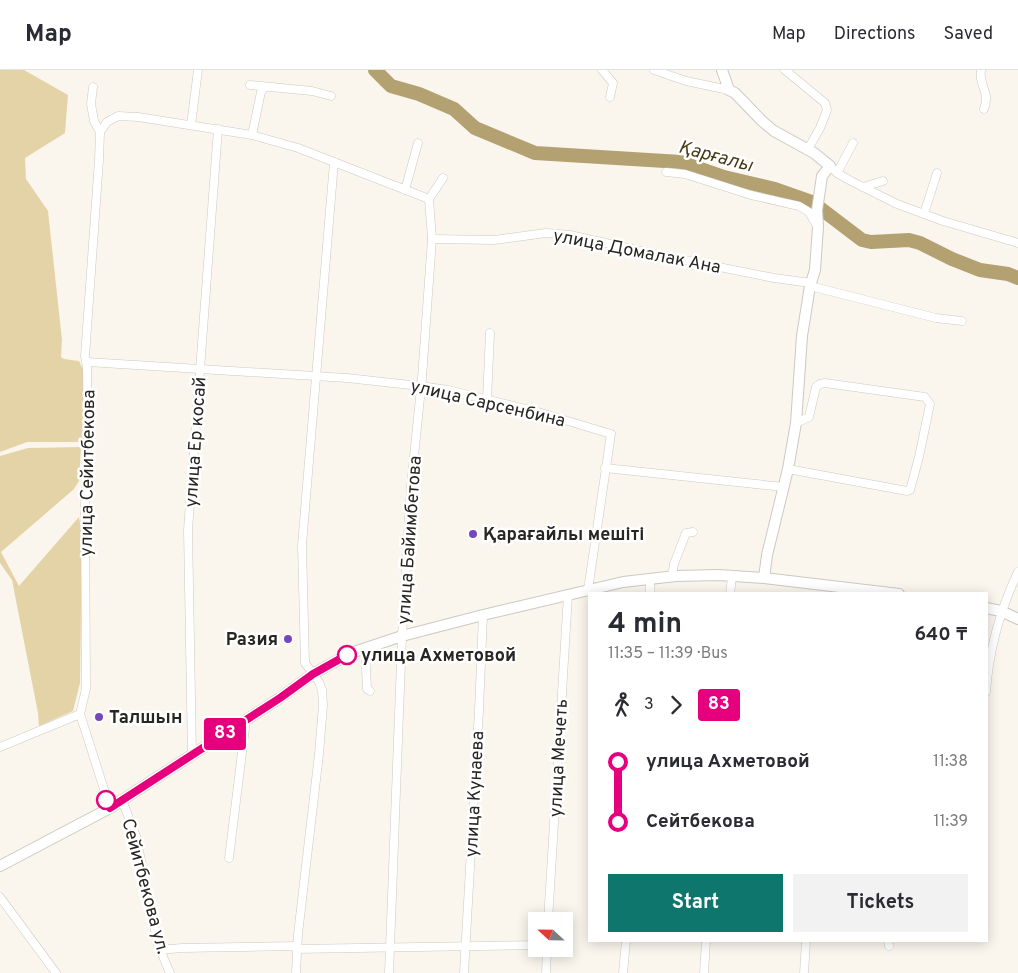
<!DOCTYPE html>
<meta charset="utf-8">
<style>
body{margin:0;font-family:Overpass,sans-serif;background:#f2f2f3;color:#2b2b33;height:100vh;display:flex;flex-direction:column;font-size:19px;white-space:nowrap}
*{box-sizing:border-box;margin:0}
p{font-size:16px;color:#7c7c81}
.icon{flex:none;width:28px;height:28px;fill:none;stroke:currentColor;stroke-width:2;stroke-linecap:round;stroke-linejoin:round}
.map{position:relative;flex:1;overflow:hidden}
.details{position:absolute;left:588px;top:522px;width:400px;height:350px;display:flex;flex-direction:column;background:#fff;border-radius:0px;box-shadow:0 2px 12px #0003}
.details>*{flex:none}
.badge{padding:0 10px;border-radius:4px;font-size:18px;line-height:32px}
.needle{width:32px;rotate:292deg}
.tools{position:absolute;left:528px;top:842px;display:grid;gap:10px}
.tools a{display:grid;place-items:center;width:45px;height:45px;border-radius:0px;background:#fff;box-shadow:0 2px 12px #0003;font-size:25px}
.map>.badge{position:absolute;translate:-50% -50%;box-shadow:0 0 0 2px #fff}
.legs{display:flex;align-items:center;gap:8px;height:55px;padding:0 20px;font-size:16px}
.legs p{margin-inline-start:auto}
.summary{display:flex;align-items:center;justify-content:space-between;height:85px;padding:0 20px}
h1{font-size:28px;font-weight:700;line-height:38px}
.cta{display:flex;gap:10px;margin-top:auto;padding:10px 20px}
.cta a{flex:1;height:58px;border-radius:0px;background:#0f766e;color:#fff;font-size:20px;font-weight:700;line-height:58px;text-align:center}
.cta a+a{background:#f2f2f3;color:#2b2b33}
ul{padding:0 20px;list-style:none}
li{display:flex;align-items:center;gap:18px;height:60px;font-size:19px}
li i{display:grid;place-items:center;width:8px;height:100%;margin:0 6px;background:currentColor}
li i::after{content:'';width:12px;height:12px;margin:-6px;border:4px solid;border-radius:50%;background:#fff}
li p{margin-inline-start:auto}
li:first-child i{background:linear-gradient(#0000 50%,currentColor 0)}
li:last-child i{background:linear-gradient(currentColor 50%,#0000 0)}
header{display:flex;align-items:center;gap:30px;box-sizing:border-box;height:70px;padding:0 25px;background:#fff;border-bottom:1px solid #e1e1e2}
header strong{font-size:24px}
nav{display:flex;gap:28px;margin-inline-start:auto;font-size:18px}
.map>svg:first-child{display:block}
.green{fill:#e4d3a7}
.lines{fill:none;stroke-linecap:round;stroke-linejoin:round}
.river{stroke:#b3a172;stroke-width:14}
.minor-casing{stroke:#ccc9c1;stroke-width:9}
.tertiary-casing{stroke:#ccc9c1;stroke-width:12}
.minor{stroke:#fff;stroke-width:8}
.tertiary{stroke:#fff;stroke-width:10}
.line-1-casing{stroke:#fff;stroke-width:11}
.line-1{stroke:#e6007e;stroke-width:8}
.poi-dot{fill:#7546be;stroke:#fff;stroke-width:2}
.stop-1-dot{fill:#fff;stroke:#e6007e;stroke-width:2.5}
.labels{text-anchor:middle;stroke-width:5;stroke-linejoin:round;paint-order:stroke}
.street-label{font-size:18px;fill:#272622;stroke:#fff}
.poi-label{font-size:18px;font-weight:bold;fill:#272622;stroke:#fff;text-anchor:start}
.stop-label{font-size:18px;font-weight:bold;fill:#272622;stroke:#fff;text-anchor:start}
.water-label{font-size:19px;font-style:italic;fill:#483a13;stroke:#fff}
</style>
<header>
<strong>Map</strong>
<nav><a>Map</a><a>Directions</a><a>Saved</a></nav>
</header>
<div class="map">
<svg width="1018" height="903" viewBox="0 0 1018 903">
<rect width="100%" height="100%" fill="#faf6ee"/>
<g class="green">
<path d="M0 0H24L68 25 65 63 25 88 26 109 48 141 62 270 61 287 64 289 79 291 84 302V372H27L0 382Z"/>
<path d="M81 377 79 411 74 419 1 482 19 516 79 447 82 465 80 613 73 641 39 656 38 643 12 510 0 493V386L28 378Z"/>
</g>
<g class="lines">
<path class="river" d="M375 0 391 16 419 24 454 39 475 58 535 83 681 92 724 107 775 119 812 132 862 170 871 172 909 170 920 173 952 189 980 200 1008 204 1018 208"/>
<g class="minor-casing">
<g id="minor">
<path d="M602 0 613 13 610 27"/>
<path d="M654 0 686 11 729 20"/>
<path d="M785 0 825 33 827 40 820 58 808 79"/>
<path d="M981 1C978 15 991 22 984 39"/>
<path d="M250 15 312 21 331 26"/>
<path d="M93 17 91 34 94 51 100 62 99 90 85 286 87 297 88 375 85 436 86 619 80 644 110 738"/>
<path d="M191 55 198 0"/>
<path d="M100 62 107 52 118 46 138 47 252 65 298 78 429 129 432 169 422 308 411 416 402 566 389 903"/>
<path d="M252 65 261 22 264 18"/>
<path d="M830 96 837 103 851 111 897 134 943 151 1018 173"/>
<path d="M666 102 685 104 751 125 799 136 809 142 817 156"/>
<path d="M837 103 853 73"/>
<path d="M863 117 883 111"/>
<path d="M405 120 418 73"/>
<path d="M429 129 443 108"/>
<path d="M924 144 937 103"/>
<path d="M432 169 494 170 546 163 570 165 654 184 774 208 811 213"/>
<path d="M810 216 936 248 962 251"/>
<path d="M87 292 347 308 420 316 448 320 538 342 611 364 588 520"/>
<path d="M487 330 490 263"/>
<path d="M605 398 784 417"/>
<path d="M788 399 907 421 910 420 919 387 930 334 925 327 825 313 820 314 816 317 809 347 796 353"/>
<path d="M672 507 674 494 686 463 693 462"/>
<path d="M650 509V524"/>
<path d="M730 524 732 507"/>
<path d="M365 578 367 619 370 621"/>
<path d="M986 622C989 579 1000 540 1018 502"/>
<path d="M0 677 80 644"/>
<path d="M192 685 188 460 218 59"/>
<path d="M122 730 136 766 158 875 170 903"/>
<path d="M229 788 246 650"/>
<path d="M0 827 56 903"/>
<path d="M548 851 568 525"/>
<path d="M888 871 889 876"/>
<path d="M296 879 536 875"/>
<path d="M160 880 182 878 296 876"/>
<path d="M296 903 298 864 319 684 323 635 322 620 319 612 305 593 302 475 334 92"/>
<path d="M464 903 479 640 483 545"/>
<path d="M546 903 547 879"/>
<path d="M623 903 626 871"/>
<path d="M704 903 706 871"/>
<path d="M804 903 806 871"/>
</g>
</g>
<g class="tertiary-casing">
<g id="tertiary">
<path d="M722 0 729 20 735 23 762 51 774 61 814 83 830 96 822 106 817 140 818 157 815 200 810 216 802 266 796 353 788 399 767 485 764 508"/>
<path d="M986 538 1001 541 1018 549"/>
<path d="M0 796 110 738 280 628 313 604 351 583 402 566 483 545 623 512 676 506 719 505 764 508 899 524"/>
</g>
</g>
<use href="#minor" class="minor"/>
<use href="#tertiary" class="tertiary"/>
</g>
<g class="lines">
<g class="line-1-casing">
<path id="line-1" d="M106 730 110 738 280 628 313 604 347 585"/>
</g>
<use href="#line-1" class="line-1"/>
</g>
<g class="poi-dot">
<circle cx="473" cy="464" r="5"/>
<circle cx="288" cy="569" r="5"/>
<circle cx="99" cy="647" r="5"/>
</g>
<g class="stop-1-dot">
<circle cx="347" cy="585" r="9"/>
<circle cx="106" cy="730" r="9"/>
</g>
<g class="labels">
<g class="street-label">
<text transform="translate(637 181) rotate(11)" y="6">улица Домалак Ана</text>
<text transform="translate(488 333) rotate(13)" y="6">улица Сарсенбина</text>
<text transform="translate(195 372) rotate(-86)" y="6">улица Ер косай</text>
<text transform="translate(87 403) rotate(-89)" y="6">улица Сейитбекова</text>
<text transform="translate(409 470) rotate(-86)" y="6">улица Байимбетова</text>
<text transform="translate(558 688) rotate(-87)" y="6">улица Мечеть</text>
<text transform="translate(474 724) rotate(-87)" y="6">улица Кунаева</text>
<text transform="translate(146 816) rotate(75)" y="6">Сейитбекова ул.</text>
</g>
<g class="poi-label">
<text x="483" y="470">Қарағайлы мешіті</text>
<text x="278" y="575" text-anchor="end">Разия</text>
<text x="109" y="653">Талшын</text>
</g>
<g class="stop-label">
<text x="361" y="591">улица Ахметовой</text>
</g>
<g class="water-label">
<text transform="translate(716 85) rotate(15)" y="7">Қарғалы</text>
</g>
</g>
</svg>
<div class="tools">
<a><svg class="needle" viewBox="-14 -14 28 28"><path d="M0-13l5 13h-10z" fill="#e53935"/><path d="M0 13l5-13h-10z" fill="#7c7c81"/></svg></a>
</div>
<b class="badge" style="left:225px;top:664px;background:#e6007e;color:#fff">83</b>
<section class="details">
<div class="summary"><div><h1>4 min</h1><p>11:35 – 11:39 · Bus</p></div><b>640 ₸</b></div>
<div class="legs"><svg class="icon" aria-label="walk" viewBox="0 0 24 24"><circle cx="13" cy="4" r="2"/><path d="M13 8l-2 6 4 7M11 14l-3 7M7 12l3-4h3l4 4"/></svg>3<svg class="icon" aria-label="forward" viewBox="0 0 24 24"><path d="M9 5l7 7-7 7"/></svg><b class="badge" style="background:#e6007e;color:#fff">83</b></div>
<ul>
<li><i style="color:#e6007e"></i><b>улица Ахметовой</b><p>11:38</p></li>
<li><i style="color:#e6007e"></i><b>Сейтбекова</b><p>11:39</p></li>
</ul>
<div class="cta"><a>Start</a><a>Tickets</a></div>
</section>
</div>
